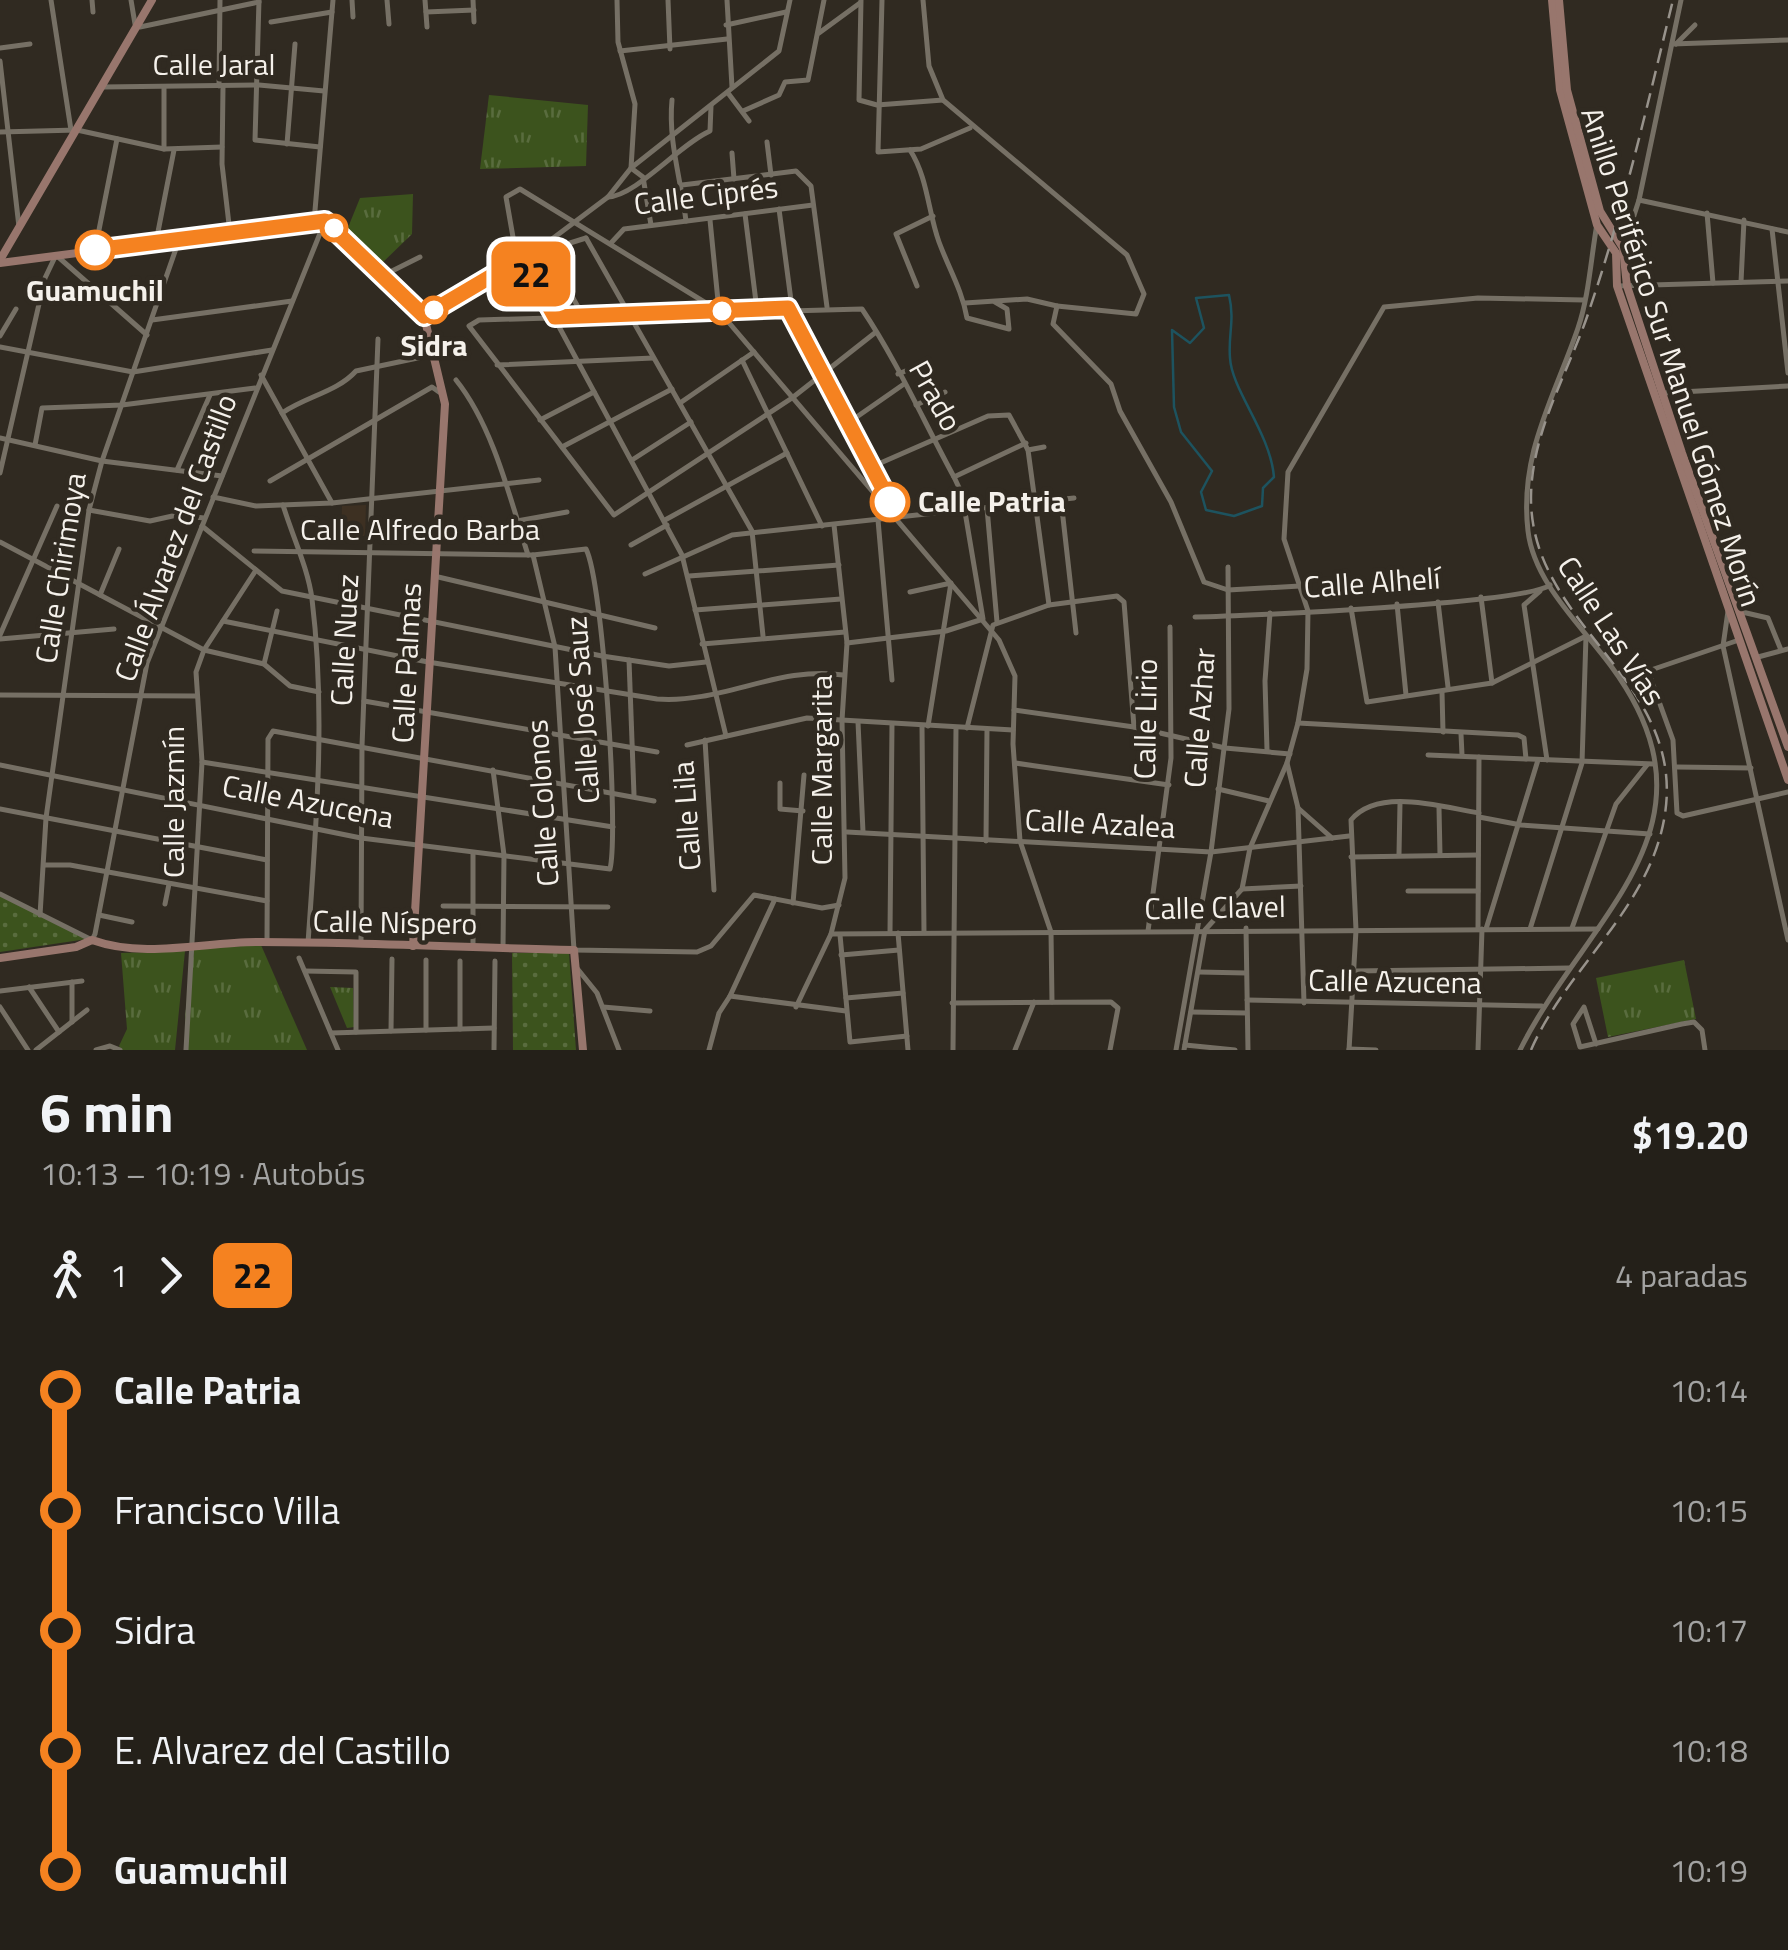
<!DOCTYPE html>
<html lang="es">
<meta charset="utf-8">
<style>
body{margin:0;font-family:"Titillium Web",sans-serif;background:#302d26;color:#f1f3f6;height:100vh;display:flex;flex-direction:column;font-size:38px;white-space:nowrap}
*{box-sizing:border-box;margin:0}
p{font-size:32px;color:#a3a3a2}
.icon{flex:none;width:55px;height:55px;fill:none;stroke:currentColor;stroke-width:2;stroke-linecap:round;stroke-linejoin:round}
.map{position:relative;height:1050px;overflow:hidden}
.panel{display:flex;flex-direction:column;background:#242019;flex:1}
.panel>*{flex:none}
.badge{padding:0 20px;border-radius:15px;font-size:35px;line-height:65px}
.map>.badge{position:absolute;translate:-50% -50%;box-shadow:0 0 0 5px #fff}
.legs{display:flex;align-items:center;gap:15px;height:110px;padding:0 40px;font-size:32px}
.legs p{margin-inline-start:auto}
.summary{display:flex;align-items:center;justify-content:space-between;height:170px;padding:0 40px}
h1{font-size:55px;font-weight:700;line-height:75px}
ul{padding:0 40px;list-style:none}
li{display:flex;align-items:center;gap:35px;height:120px;font-size:38px}
li i{display:grid;place-items:center;width:15px;height:100%;margin:0 12px;background:currentColor}
li i::after{content:'';width:25px;height:25px;margin:-12px;border:8px solid;border-radius:50%;background:#242019}
li p{margin-inline-start:auto}
li:first-child i{background:linear-gradient(#0000 50%,currentColor 0)}
li:last-child i{background:linear-gradient(currentColor 50%,#0000 0)}
.map>svg:first-child{display:block}
.education{fill:#3d3022}
.grass{fill:url(#grass-tufts)}
.park{fill:url(#park-dots)}
.lines{fill:none;stroke-linecap:round;stroke-linejoin:round}
.stream{stroke:#1d535f;stroke-width:2.5}
.street{stroke:#767065;stroke-width:5}
.secondary{stroke:#98766d;stroke-width:8}
.rail{stroke:#98938c;stroke-width:2.5;stroke-dasharray:15 8;stroke-linecap:butt}
.line-1-casing{stroke:#fff;stroke-width:22}
.line-1{stroke:#f58220;stroke-width:15}
.stop-1-dot{fill:#fff;stroke:#f58220;stroke-width:5}
.labels{text-anchor:middle;stroke-width:9;stroke-linejoin:round;paint-order:stroke}
.street-label{font-size:30px;fill:#f5f1eb;stroke:#302a21}
.stop-label{font-size:30px;font-weight:bold;fill:#f5f1eb;stroke:#302a21}
</style>
<div class="map">
<svg width="1788" height="1050" viewBox="0 0 1788 1050">
<defs>
<pattern id="grass-tufts" width="24" height="20" patternUnits="userSpaceOnUse" patternTransform="scale(2.5)"><rect width="24" height="20" fill="#3c531d"/><path d="M3 7l-1-3M5 7V3M7 7l1-3M15 17l-1-3M17 17v-4M19 17l1-3" fill="none" stroke="#596c3e"/></pattern>
<pattern id="park-dots" width="8" height="8" patternUnits="userSpaceOnUse" patternTransform="scale(2.5)"><rect width="8" height="8" fill="#3c531d"/><path d="M2 2h.1M6 6h.1" fill="none" stroke="#596c3e" stroke-width="1.8" stroke-linecap="round"/></pattern>
</defs>
<rect width="100%" height="100%" fill="#302a21"/>
<path class="education" d="M366 505 365 536H341L342 506Z"/>
<g class="grass">
<path d="M489 95 588 105 586 166 480 169Z"/>
<path d="M413 194 412 234 378 267 345 235 360 198Z"/>
<path d="M261 945 307 1050H186L185 1016 194 949Z"/>
<path d="M185 951 175 1050H122L119 1046 127 1029 121 953Z"/>
<path d="M1684 960 1696 1019 1608 1037 1596 978Z"/>
<path d="M330 987 353 988 354 1027 347 1028Z"/>
</g>
<g class="park">
<path d="M0 896 87 939 0 952Z"/>
<path d="M512 953H569L576 1050H513Z"/>
</g>
<g class="lines">
<path class="stream" d="M1229 295C1235 321 1228 334 1230 358 1232 391 1270 432 1274 477L1263 488 1262 506 1234 516 1206 510 1201 492 1212 471 1181 432 1174 407 1172 330 1190 343 1204 328 1196 298Z"/>
<g class="street">
<path d="M51 0 71 130"/>
<path d="M92 0 93 12"/>
<path d="M131 0 135 24"/>
<path d="M259 0 255 140 320 147"/>
<path d="M352 0 353 17"/>
<path d="M387 0 389 24"/>
<path d="M425 0 427 27"/>
<path d="M473 0 474 22"/>
<path d="M617 0 618 42 635 104 631 168 643 177 651 225"/>
<path d="M668 0 670 49"/>
<path d="M727 0 732 87"/>
<path d="M861 0 859 100 877 105 943 100"/>
<path d="M882 0 878 152 921 149 970 128"/>
<path d="M923 0 929 66 943 100 1127 255 1144 294 1136 314 1057 306 1053 324 1111 384 1120 411 1171 502 1204 582 1228 590 1300 586"/>
<path d="M426 12 474 10"/>
<path d="M271 22 332 12"/>
<path d="M726 25 786 12"/>
<path d="M140 27 259 2"/>
<path d="M819 33 860 3"/>
<path d="M1672 44 1788 40"/>
<path d="M1676 44 1695 25"/>
<path d="M0 48 30 44"/>
<path d="M620 51 727 39"/>
<path d="M0 61 19 227"/>
<path d="M219 86 220 0"/>
<path d="M103 87 259 85 324 91"/>
<path d="M164 87V149"/>
<path d="M223 87 222 164 230 233"/>
<path d="M728 93 749 121"/>
<path d="M672 100C668 141 681 179 686 221"/>
<path d="M743 111 779 95 785 82 808 80 824 0"/>
<path d="M0 132 77 130 164 149 222 147"/>
<path d="M767 142 771 175"/>
<path d="M287 144 295 44"/>
<path d="M910 150C928 178 928 212 939 242 949 269 962 290 967 318L1009 329 1007 309 995 302"/>
<path d="M732 153 734 179"/>
<path d="M682 185 796 171 811 186 827 307"/>
<path d="M608 197C636 196 680 144 710 131L711 106"/>
<path d="M1639 200 1788 232"/>
<path d="M779 209 792 308"/>
<path d="M1707 213 1713 283"/>
<path d="M745 214 757 310"/>
<path d="M710 220 719 311"/>
<path d="M314 222 333 0"/>
<path d="M1772 229 1788 373"/>
<path d="M586 238 752 531 763 636"/>
<path d="M156 242 174 150"/>
<path d="M611 243 624 229 813 205"/>
<path d="M1623 249 1639 200 1681 0"/>
<path d="M95 250 117 139"/>
<path d="M535 254 586 238"/>
<path d="M522 258 682 555 726 736"/>
<path d="M517 260 506 197 520 189 719 311 999 640 1015 676 1013 744 1020 841 1051 932 1052 1002"/>
<path d="M382 276 420 257"/>
<path d="M563 280 583 316"/>
<path d="M1741 282 1744 220"/>
<path d="M917 286 896 234 933 216"/>
<path d="M1617 286 1788 281"/>
<path d="M965 303 1027 299 1057 306"/>
<path d="M788 309 893 516"/>
<path d="M424 316 532 254 608 197 631 168 779 51 790 0"/>
<path d="M152 320 292 301"/>
<path d="M0 336 16 309"/>
<path d="M0 347 133 372 272 350"/>
<path d="M742 360 822 526"/>
<path d="M497 365 653 358"/>
<path d="M898 374 923 364"/>
<path d="M261 375 332 503"/>
<path d="M456 380C493 426 510 498 528 555"/>
<path d="M1663 393 1788 386"/>
<path d="M680 403 754 352"/>
<path d="M916 405 945 392"/>
<path d="M282 413C307 396 337 392 356 371L427 356"/>
<path d="M540 420 594 392"/>
<path d="M848 423 904 384"/>
<path d="M0 438 102 461 222 476"/>
<path d="M35 445 42 408 122 405 255 388"/>
<path d="M562 447 672 389"/>
<path d="M1028 450 1044 447"/>
<path d="M632 460 691 422"/>
<path d="M869 468 988 416 1009 415 1028 450 1049 605"/>
<path d="M177 470 210 395"/>
<path d="M0 473 45 278 56 255 147 335"/>
<path d="M954 477 1026 443"/>
<path d="M270 481 432 387 439 392"/>
<path d="M213 497 256 506 332 503 539 480"/>
<path d="M1061 500 1076 633"/>
<path d="M283 505C292 535 308 568 312 599 326 714 316 828 308 943"/>
<path d="M987 508 997 622"/>
<path d="M89 510 150 521 177 515 204 518"/>
<path d="M665 520 787 453"/>
<path d="M878 520 892 680"/>
<path d="M517 521 567 512"/>
<path d="M202 526 282 591 602 656 669 666 706 662"/>
<path d="M0 542 204 650 264 664 290 686 319 692"/>
<path d="M631 545 667 525"/>
<path d="M533 555 555 647 574 950 697 952 711 946 754 895 822 908 839 905"/>
<path d="M645 574 732 535 1074 498"/>
<path d="M434 576 655 628"/>
<path d="M689 576 839 565"/>
<path d="M1540 591 1524 605 1547 760"/>
<path d="M910 592 951 583 928 726"/>
<path d="M100 595 119 549"/>
<path d="M1481 597 1492 683"/>
<path d="M1438 602 1448 687"/>
<path d="M1397 604 1406 695"/>
<path d="M1351 608 1367 702 1492 683 1586 636 1582 763 1530 929"/>
<path d="M695 610 841 599"/>
<path d="M1728 611 1723 646 1788 940"/>
<path d="M1742 612 1768 618 1781 650"/>
<path d="M1195 617C1244 616 1524 604 1550 585"/>
<path d="M223 621 428 662 657 699C721 704 780 665 843 675"/>
<path d="M0 635 57 506"/>
<path d="M0 639 114 629"/>
<path d="M1739 640 1648 671 1673 740 1677 813 1683 816 1788 792"/>
<path d="M847 643 946 631 983 619 962 494 954 477C924 422 897 361 862 309L479 320 469 326 614 515 792 398 876 332"/>
<path d="M702 644 845 632"/>
<path d="M1758 657 1788 649"/>
<path d="M629 660 634 795"/>
<path d="M264 664 277 611"/>
<path d="M1442 692 1443 732"/>
<path d="M0 695 196 696"/>
<path d="M364 701 657 752"/>
<path d="M1014 710 1134 727 1225 748 1290 754"/>
<path d="M858 722 863 832"/>
<path d="M1298 723 1518 735 1524 738 1526 759"/>
<path d="M922 726 924 932"/>
<path d="M967 728 993 625 1049 605 1117 596 1124 602 1134 727"/>
<path d="M1461 734 1462 755"/>
<path d="M705 740 714 890"/>
<path d="M687 745 807 718 1013 730"/>
<path d="M1267 750 1265 681 1270 613"/>
<path d="M1428 755 1654 764"/>
<path d="M202 762 613 827"/>
<path d="M1015 763 1169 785"/>
<path d="M1287 763 1298 808 1304 1003"/>
<path d="M0 765 361 838 610 869C619 831 603 582 586 549L533 555 254 551"/>
<path d="M1677 767 1751 768"/>
<path d="M493 770 504 855 503 948"/>
<path d="M780 783V809L803 811"/>
<path d="M1218 789 1269 801"/>
<path d="M1298 808 1332 838"/>
<path d="M1439 808 1440 855"/>
<path d="M0 809 267 860"/>
<path d="M1479 817 1521 825 1650 834"/>
<path d="M847 832 1211 852 1349 836"/>
<path d="M986 841 987 729"/>
<path d="M473 854V946"/>
<path d="M1399 854 1400 803"/>
<path d="M1351 857 1478 855"/>
<path d="M44 865H70L267 901"/>
<path d="M1242 889 1301 886"/>
<path d="M1408 891H1478"/>
<path d="M0 894 92 940 95 934 147 663 325 221"/>
<path d="M793 903 804 775"/>
<path d="M165 904 169 884"/>
<path d="M443 906 608 907"/>
<path d="M40 915 46 818 89 510 102 461 179 240"/>
<path d="M99 915 132 922"/>
<path d="M1246 928 1248 1050"/>
<path d="M1572 928 1616 804 1647 765"/>
<path d="M1478 929 1479 757"/>
<path d="M1486 929 1538 760"/>
<path d="M1148 931 1171 758 1170 627"/>
<path d="M890 933 892 724"/>
<path d="M898 933 908 1050"/>
<path d="M831 934 1598 929"/>
<path d="M840 935 850 1042 907 1036"/>
<path d="M267 942 268 739 273 731 654 801"/>
<path d="M361 943 362 746 378 339"/>
<path d="M841 955 899 950"/>
<path d="M299 958 338 1050"/>
<path d="M576 967 597 993 619 1050"/>
<path d="M305 971 356 972V1032"/>
<path d="M1355 971 1569 968"/>
<path d="M1199 972 1246 973"/>
<path d="M72 982V1022"/>
<path d="M29 987 59 1032"/>
<path d="M0 991 82 981"/>
<path d="M730 996 775 899"/>
<path d="M846 998 903 993"/>
<path d="M1247 1000 1542 1006"/>
<path d="M952 1003 1111 1002 1118 1008 1110 1050"/>
<path d="M0 1007 28 1050"/>
<path d="M603 1007 650 1011"/>
<path d="M796 1007 831 934 845 878 842 720 847 643 834 525"/>
<path d="M1191 1012 1246 1013"/>
<path d="M460 1029V961"/>
<path d="M426 1030V960"/>
<path d="M391 1031 392 959"/>
<path d="M331 1033 494 1028"/>
<path d="M1596 1044 1584 1007 1573 1024 1580 1047 1682 1024 1694 1022 1702 1030 1705 1050"/>
<path d="M1185 1045 1235 1050"/>
<path d="M1349 1049 1376 1050"/>
<path d="M36 1050 87 1010"/>
<path d="M96 1050 110 1046 120 1050"/>
<path d="M186 1050 202 762 196 672 204 650 256 570"/>
<path d="M494 1050 495 961"/>
<path d="M709 1050 719 1013 730 996 846 1011"/>
<path d="M953 1050 956 728"/>
<path d="M1015 1050 1034 1002"/>
<path d="M1176 1050 1211 852 1229 709 1228 567"/>
<path d="M1184 1050 1205 930 1242 889 1250 848 1287 763 1298 723 1307 669 1308 611 1284 539 1288 472 1384 307 1478 298 1584 300"/>
<path d="M1349 1050 1356 930 1351 820C1378 787 1442 807 1479 813"/>
<path d="M1478 1050 1482 929"/>
<path d="M1520 1050C1587 915 1730 827 1611 666 1582 626 1534 583 1528 531 1519 454 1554 398 1578 328 1589 296 1591 257 1597 224"/>
</g>
<g class="secondary">
<path d="M1552 0 1560 90 1597 225 1616 253 1617 286 1788 780"/>
<path d="M1559 0 1567 90 1600 211 1623 248 1627 286 1682 453 1788 747"/>
<path d="M0 260 152 0"/>
<path d="M0 263 325 221 424 316 445 404 413 946"/>
<path d="M0 958 76 947 92 940C145 959 203 942 259 942 364 942 469 948 574 950L583 1050"/>
</g>
<path class="rail" d="M1531 1050C1564 974 1637 918 1660 837 1703 684 1529 633 1531 496 1532 429 1570 370 1590 308 1624 208 1648 102 1673 0"/>
</g>
<g class="lines">
<g class="line-1-casing">
<path id="line-1" d="M95 250 325 221 424 316 522 258 555 317 788 308 890 502"/>
</g>
<use href="#line-1" class="line-1"/>
</g>
<g class="stop-1-dot">
<circle cx="334" cy="228" r="12"/>
<circle cx="95" cy="250" r="18"/>
<circle cx="434" cy="310" r="12"/>
<circle cx="722" cy="311" r="12"/>
<circle cx="890" cy="502" r="18"/>
</g>
<g class="labels">
<g class="street-label">
<text x="214" y="75">Calle Jaral</text>
<text transform="translate(706 196) rotate(-7)" y="10">Calle Ciprés</text>
<text transform="translate(1671 357) rotate(72)" y="10">Anillo Periférico Sur Manuel Gómez Morín</text>
<text transform="translate(935 396) rotate(61)" y="10">Prado</text>
<text x="420" y="540">Calle Alfredo Barba</text>
<text transform="translate(176 538) rotate(-70)" y="10">Calle Álvarez del Castillo</text>
<text transform="translate(61 568) rotate(-81)" y="10">Calle Chirimoya</text>
<text transform="translate(1372 583) rotate(-4)" y="10">Calle Alhelí</text>
<text transform="translate(1611 631) rotate(57)" y="10">Calle Las Vías</text>
<text transform="translate(345 640) rotate(-87)" y="10">Calle Nuez</text>
<text transform="translate(407 663) rotate(-87)" y="10">Calle Palmas</text>
<text transform="translate(583 710) rotate(-94)" y="10">Calle José Sauz</text>
<text transform="translate(1200 718) rotate(-86)" y="10">Calle Azhar</text>
<text transform="translate(1146 719) rotate(-89)" y="10">Calle Lirio</text>
<text transform="translate(822 770) rotate(-90)" y="10">Calle Margarita</text>
<text transform="translate(174 802) rotate(-90)" y="10">Calle Jazmín</text>
<text transform="translate(308 802) rotate(11)" y="10">Calle Azucena</text>
<text transform="translate(543 803) rotate(-94)" y="10">Calle Colonos</text>
<text transform="translate(687 816) rotate(-94)" y="10">Calle Lila</text>
<text transform="translate(1100 824) rotate(3)" y="10">Calle Azalea</text>
<text transform="translate(1215 908) rotate(-1)" y="10">Calle Clavel</text>
<text transform="translate(395 923) rotate(1)" y="10">Calle Níspero</text>
<text transform="translate(1395 982) rotate(1)" y="10">Calle Azucena</text>
</g>
<g class="stop-label">
<text x="95" y="301">Guamuchil</text>
<text x="434" y="356">Sidra</text>
<text x="918" y="512" text-anchor="start">Calle Patria</text>
</g>
</g>
</svg>
<b class="badge" style="left:531px;top:274px;background:#f58220;color:#111">22</b>
</div>
<section class="panel">
<div class="summary"><div><h1>6 min</h1><p>10:13 – 10:19 · Autobús</p></div><b>$19.20</b></div>
<div class="legs"><svg class="icon" aria-label="walk" viewBox="0 0 24 24"><circle cx="13" cy="4" r="2"/><path d="M13 8l-2 6 4 7M11 14l-3 7M7 12l3-4h3l4 4"/></svg>1<svg class="icon" aria-label="forward" viewBox="0 0 24 24"><path d="M9 5l7 7-7 7"/></svg><b class="badge" style="background:#f58220;color:#111">22</b><p>4 paradas</p></div>
<ul>
<li><i style="color:#f58220"></i><b>Calle Patria</b><p>10:14</p></li>
<li><i style="color:#f58220"></i><span>Francisco Villa</span><p>10:15</p></li>
<li><i style="color:#f58220"></i><span>Sidra</span><p>10:17</p></li>
<li><i style="color:#f58220"></i><span>E. Alvarez del Castillo</span><p>10:18</p></li>
<li><i style="color:#f58220"></i><b>Guamuchil</b><p>10:19</p></li>
</ul>
</section>
